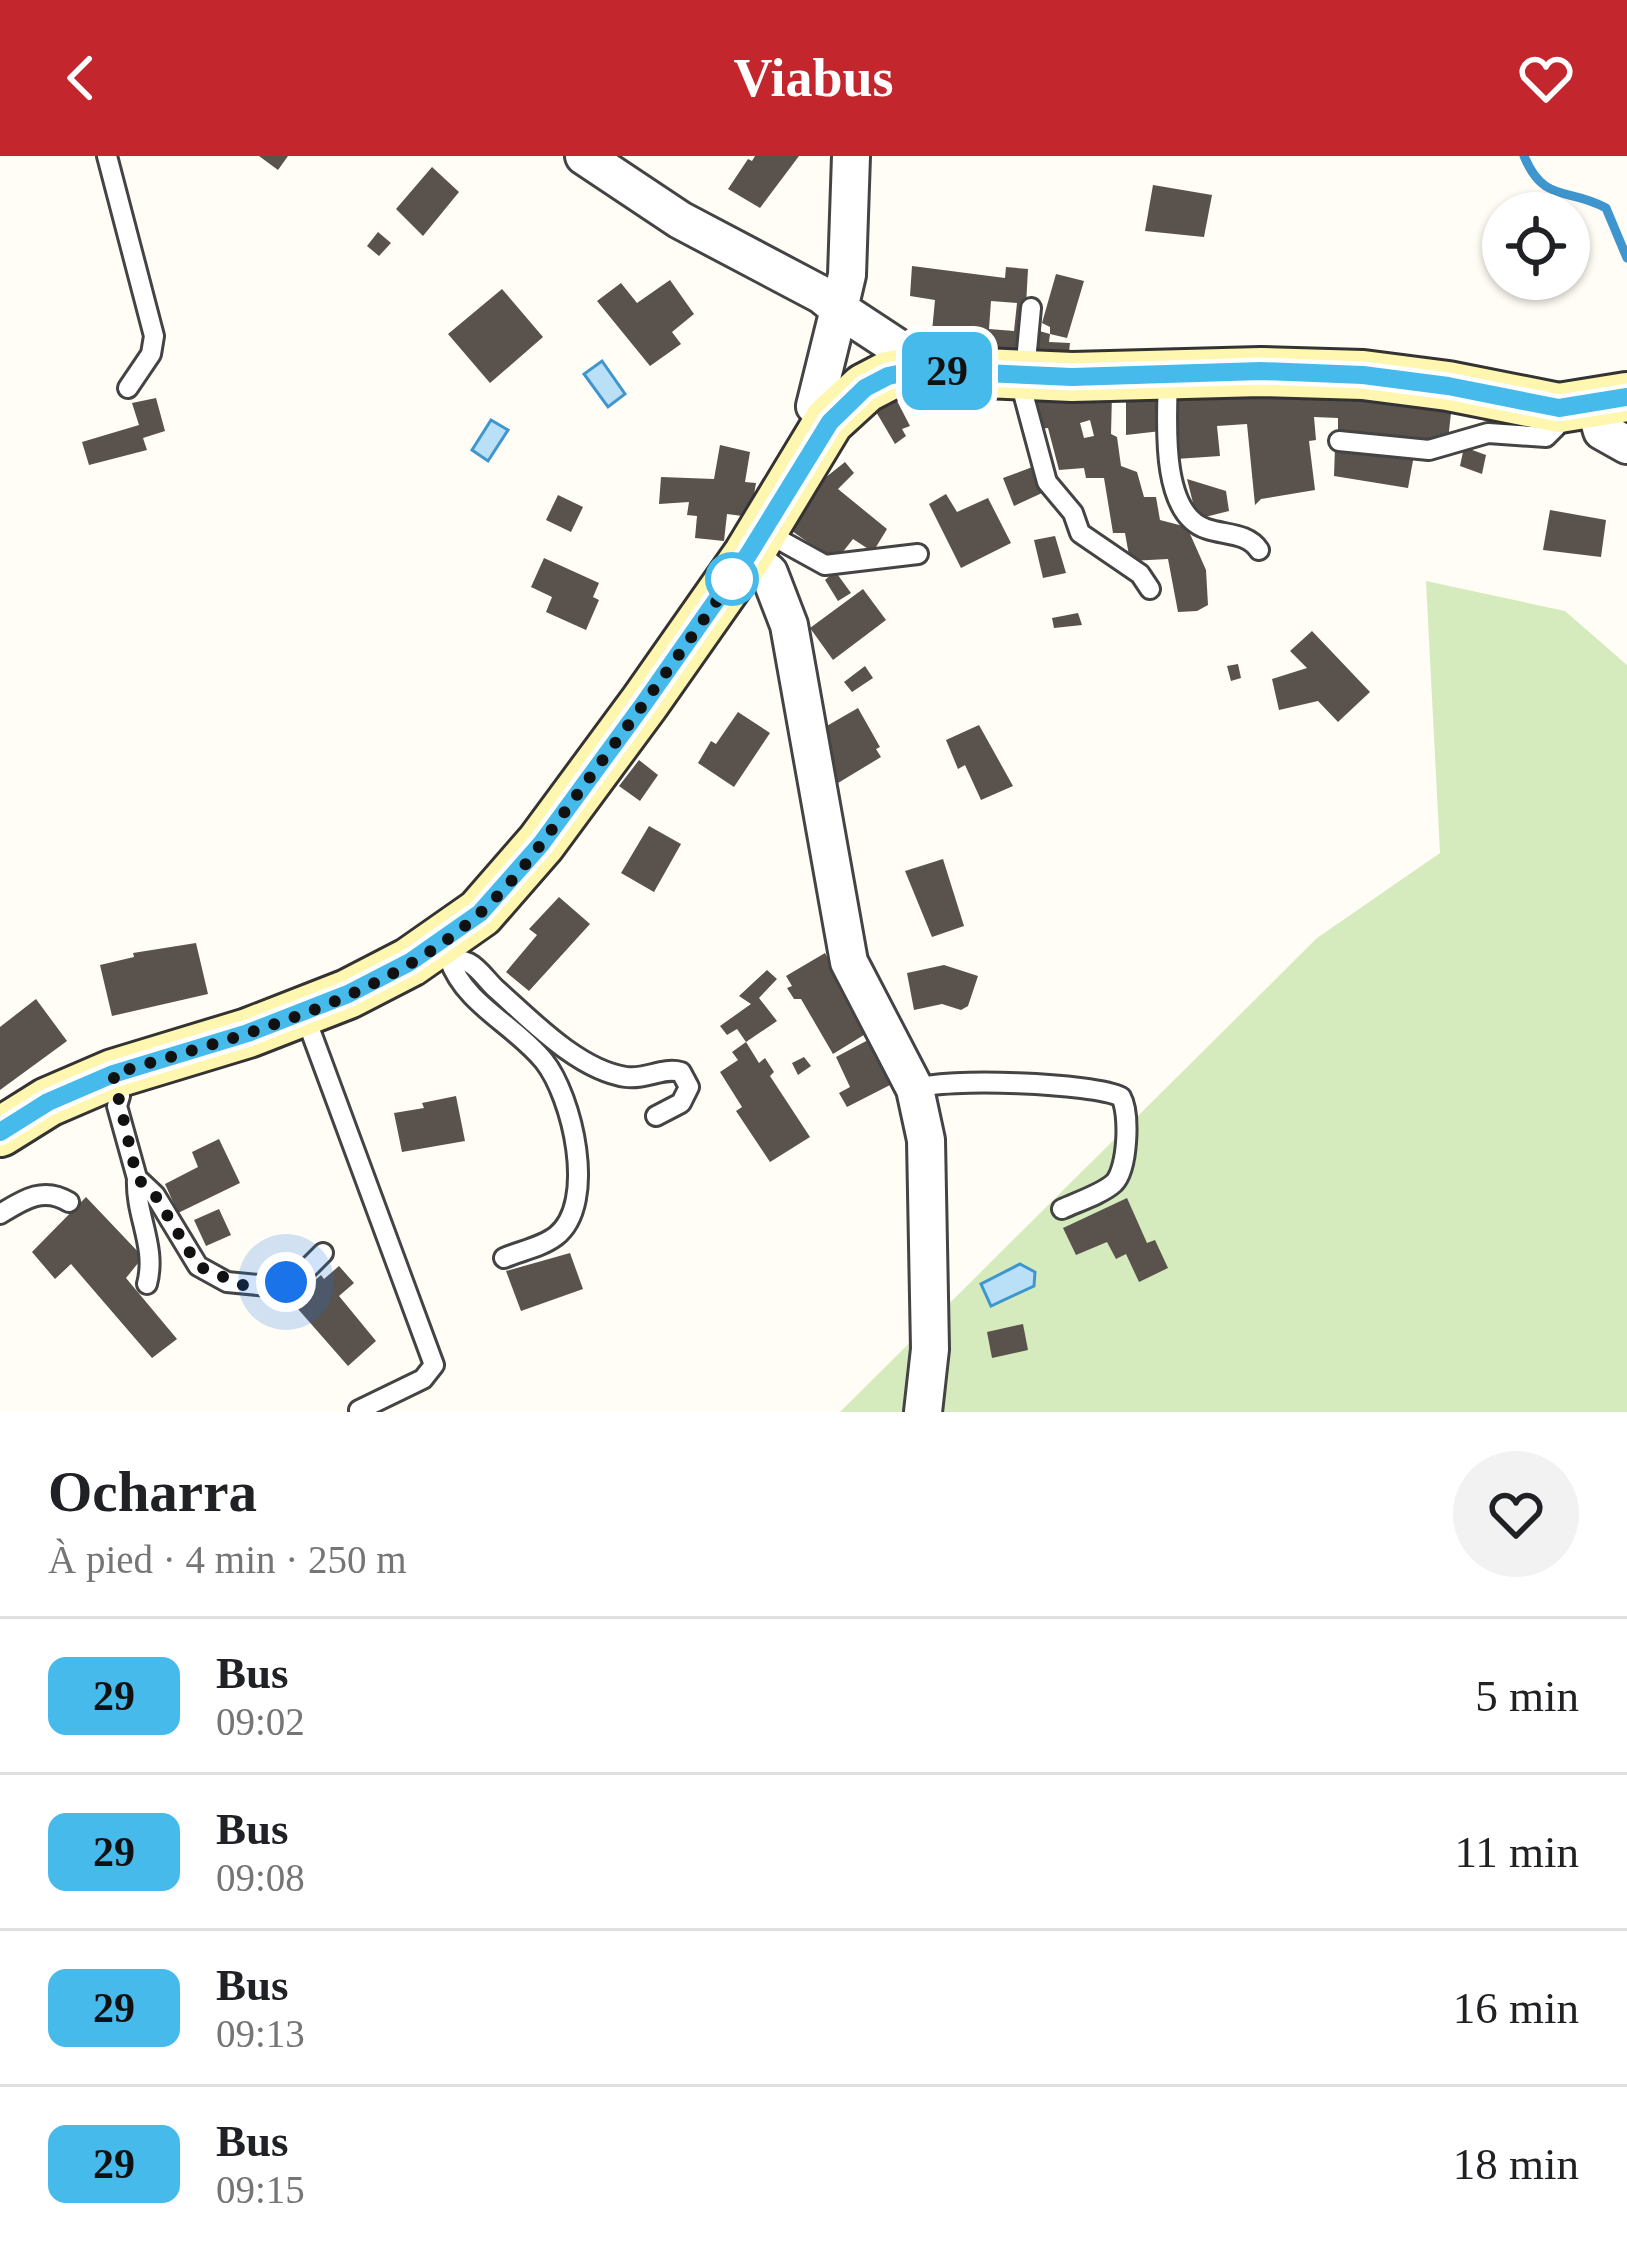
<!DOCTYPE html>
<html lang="fr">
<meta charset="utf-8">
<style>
body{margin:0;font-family:"Times New Roman",serif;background:#f2f2f2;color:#202124;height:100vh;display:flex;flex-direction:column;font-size:45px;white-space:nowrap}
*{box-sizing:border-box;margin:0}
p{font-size:39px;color:#757577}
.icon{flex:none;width:66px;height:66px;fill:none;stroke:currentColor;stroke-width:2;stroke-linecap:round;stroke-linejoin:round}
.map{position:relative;height:1256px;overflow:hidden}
.panel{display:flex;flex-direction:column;background:#fff;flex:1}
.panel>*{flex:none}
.badge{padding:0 24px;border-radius:18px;font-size:42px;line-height:78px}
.controls{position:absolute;left:1482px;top:36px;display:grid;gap:24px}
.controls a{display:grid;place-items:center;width:108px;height:108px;border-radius:50%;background:#fff;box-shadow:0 3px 9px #0004;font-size:60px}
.you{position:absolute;width:60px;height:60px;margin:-30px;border:9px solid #fff;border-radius:50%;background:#1a73e8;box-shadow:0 0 0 18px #1a73e833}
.map>.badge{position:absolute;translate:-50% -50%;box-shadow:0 0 0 6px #fff}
.round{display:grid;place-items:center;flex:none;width:126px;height:126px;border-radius:63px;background:#f2f2f2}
.overview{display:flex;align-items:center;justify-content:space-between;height:204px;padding:0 48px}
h1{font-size:57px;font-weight:700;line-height:90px}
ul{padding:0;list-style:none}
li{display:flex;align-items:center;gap:36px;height:156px;padding:0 48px;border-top:3px solid #e0e0e0}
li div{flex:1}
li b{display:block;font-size:45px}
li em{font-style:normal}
li .badge{min-width:132px;font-weight:700;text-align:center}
header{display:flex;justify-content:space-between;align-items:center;height:156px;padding:0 48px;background:#c4262e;color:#fff;font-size:54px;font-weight:700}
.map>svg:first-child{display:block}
.green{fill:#d5ebbd}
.water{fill:#b9e0f7;stroke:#3f96cf;stroke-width:3}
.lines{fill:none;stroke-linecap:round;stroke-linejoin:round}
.stream{stroke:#3f96cf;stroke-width:9}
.building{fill:#5a524d;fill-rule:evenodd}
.lane-casing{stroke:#444;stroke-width:24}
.street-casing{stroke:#444;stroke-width:42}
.secondary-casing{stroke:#333;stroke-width:54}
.lane{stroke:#fff;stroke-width:18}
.street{stroke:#fff;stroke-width:36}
.secondary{stroke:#fff6b0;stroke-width:48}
.line-casing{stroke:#fff;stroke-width:27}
.line{stroke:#47baec;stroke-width:18}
.walk{stroke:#111;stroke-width:12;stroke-dasharray:0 21.6}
.stop-dot{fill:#fff;stroke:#47baec;stroke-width:6}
</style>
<header><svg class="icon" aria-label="back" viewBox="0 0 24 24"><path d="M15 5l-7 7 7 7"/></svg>Viabus<svg class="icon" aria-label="heart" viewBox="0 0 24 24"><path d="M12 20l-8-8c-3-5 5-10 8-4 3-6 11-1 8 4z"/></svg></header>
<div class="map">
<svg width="1627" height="1256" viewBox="0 0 1627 1256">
<rect width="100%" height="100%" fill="#fffdf5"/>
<path class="green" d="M1426 425 1565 455 1627 509V1256H840L1317 782 1440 697Z"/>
<g class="water">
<path d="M602 205 625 238 608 251 584 218Z"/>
<path d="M491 264 508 274 488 305 472 294Z"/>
<path d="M1020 1108 1035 1116 1034 1130 991 1150 981 1128Z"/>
</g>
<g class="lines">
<path class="stream" d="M1524 0C1544 48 1568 31 1606 52L1627 102"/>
</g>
<g class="building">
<path d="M259 0H288L278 14Z"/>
<path d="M755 0H799L760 52 728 33 748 3 752 5Z"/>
<path d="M432 11 459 36 423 80 396 53Z"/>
<path d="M1153 29 1212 39 1204 81 1145 75Z"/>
<path d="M378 76 391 87 379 100 367 90Z"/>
<path d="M912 110 1005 122 1006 111 1028 113 1023 205 930 196 935 144 910 140ZM991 145 1017 147 1014 175 989 173Z"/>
<path d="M1056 118 1084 125 1067 182 1050 178V171L1042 167Z"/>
<path d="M670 124 694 158 672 176 681 188 650 210 597 145 621 127 637 147Z"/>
<path d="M502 133 543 181 490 227 448 178Z"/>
<path d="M1032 173 1050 178 1049 186 1070 187 1068 206H1029Z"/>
<path d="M1031 237 1112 238 1111 278 1117 281 1121 310 1137 316 1144 341H1156L1160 364 1187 371 1206 414 1208 449 1197 455 1178 456 1168 403 1130 405 1125 377H1113L1104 322H1086L1084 312 1059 314 1048 272 1039 273ZM1090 264 1094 280 1084 282 1080 267Z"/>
<path d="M1126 238H1161V275L1126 279Z"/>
<path d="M1175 238 1360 244 1451 257 1448 284 1420 283V290L1338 276V262L1314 261 1316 284 1309 285 1315 334 1261 343 1255 349 1247 268 1217 270 1220 300 1176 303Z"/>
<path d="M156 242 165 275 143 282 147 294 89 309 82 286 139 269 132 247Z"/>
<path d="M896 243 910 270 902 273 906 280 895 288 875 254Z"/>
<path d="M720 289 750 296 745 326 756 327 750 361 727 358 724 385 695 382 697 360 687 359 689 346 659 348 661 321 714 323Z"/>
<path d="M1335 291 1414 299 1408 332 1334 320Z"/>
<path d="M1464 291 1486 299 1482 318 1460 310Z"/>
<path d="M845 306 854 317 838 333 887 373 873 396 853 383 838 402 832 403 789 373 811 333Z"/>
<path d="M1035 310 1042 337 1014 350 1003 322Z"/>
<path d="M1187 323 1226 335 1229 355 1197 363Z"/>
<path d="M946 338 957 356 988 342 1011 387 961 412 929 348Z"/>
<path d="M558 339 583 351 571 376 546 364Z"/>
<path d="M1550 354 1606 364 1601 401 1543 394Z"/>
<path d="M1055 380 1066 417 1043 422 1034 384Z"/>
<path d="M544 402 599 427 593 441 599 444 586 474 546 456 552 441 531 431Z"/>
<path d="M835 415 851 437 838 445 825 424Z"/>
<path d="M863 433 886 464 833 504 810 472Z"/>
<path d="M1078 457 1082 469 1054 472 1052 462Z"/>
<path d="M1312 475 1370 536 1338 566 1318 545 1279 554 1272 523 1307 512 1290 495Z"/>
<path d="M1238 508 1241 522 1231 525 1227 510Z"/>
<path d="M865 510 873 522 852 536 844 526Z"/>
<path d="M858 552 880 591 876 593 881 601 838 627 820 595 818 575Z"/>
<path d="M738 556 770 577 734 631 698 607 711 585 716 588Z"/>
<path d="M979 569 1013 630 981 644 965 609 958 613 946 584Z"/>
<path d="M639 604 658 619 640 645 619 630Z"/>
<path d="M649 670 681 688 654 736 621 717Z"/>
<path d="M943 703 964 770 932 781 905 715Z"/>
<path d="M559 741 590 768 529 835 506 816 537 779 529 773Z"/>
<path d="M196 787 208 838 112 860 100 809 134 801 133 797Z"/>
<path d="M825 797 867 877 833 898 801 843H794L787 832 792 830 786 820Z"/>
<path d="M944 809 978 820 968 850 961 854 942 848 914 854 907 817Z"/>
<path d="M767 814 777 823 759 842 777 865 746 886 759 907 765 902 774 916 770 920 810 981 770 1006 736 955 742 951 720 916 738 904 732 896 746 886 737 873 727 879 720 870 751 848 739 840Z"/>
<path d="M36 843 67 885 0 934V871Z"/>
<path d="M870 883 892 928 847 951 839 937 850 931 836 901Z"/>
<path d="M804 901 811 910 798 919 792 907Z"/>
<path d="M456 940 465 985 402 996 394 957 424 952 422 947Z"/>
<path d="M219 983 240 1027 178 1057 165 1028 198 1011 192 996Z"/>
<path d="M86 1041 143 1101 126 1122 177 1183 152 1202 71 1108 55 1123 32 1096Z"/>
<path d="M1127 1042 1147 1087 1155 1084 1168 1112 1139 1126 1126 1098 1116 1103 1107 1086 1076 1099 1063 1072Z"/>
<path d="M219 1053 231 1079 206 1090 194 1064Z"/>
<path d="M570 1097 583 1133 521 1155 506 1115Z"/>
<path d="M339 1110 354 1127 339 1140 376 1185 348 1210 291 1145 321 1119 324 1123Z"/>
<path d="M1023 1168 1028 1194 992 1202 987 1176Z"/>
</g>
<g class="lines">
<g class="lane-casing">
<g id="lane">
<path d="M107 0 154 180 151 198 128 232"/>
<path d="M1031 152 1023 237 1047 326 1073 357 1080 377 1140 418 1150 433"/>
<path d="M1168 222C1167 262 1159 358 1207 373 1225 379 1248 377 1259 394"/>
<path d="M1339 285 1429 294 1488 277 1546 281 1556 271 1558 256"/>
<path d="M767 377 825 409 918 398"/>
<path d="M445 797C454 806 459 802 469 807 479 812 488 826 496 833 531 864 578 914 626 921 646 924 662 911 681 916L689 931 681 947 656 960"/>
<path d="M449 803C465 849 514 868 544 905 572 940 598 1047 556 1080 542 1091 520 1095 504 1102"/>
<path d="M305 860 434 1209 423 1223 359 1254"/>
<path d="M115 922 120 940 117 950 137 1022 155 1039 198 1110 227 1126 268 1130 286 1126 304 1116 323 1097"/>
<path d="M915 933C942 921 1095 927 1121 941 1130 957 1128 1013 1114 1027 1102 1038 1077 1046 1062 1053"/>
<path d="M137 1022C135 1060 157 1090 147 1128"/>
<path d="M0 1058C23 1044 43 1030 69 1046"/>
</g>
</g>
<g class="street-casing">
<g id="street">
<path d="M584 0 680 64 822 139 839 153 815 250 829 265"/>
<path d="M851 0 847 119 839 153 912 201 917 214"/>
<path d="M1594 248 1602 275 1627 289"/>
<path d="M748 399 769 417 789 469 849 806 915 933 926 984 930 1193 923 1256"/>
</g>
</g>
<g class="secondary-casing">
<path id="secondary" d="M0 976 48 946 113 918 248 877 348 838 410 806 480 757 541 687 645 546 748 399 829 265 865 232 888 220 917 214 1072 221 1261 216 1363 219 1448 230 1559 252 1627 241"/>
</g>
<use href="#lane" class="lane"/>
<use href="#street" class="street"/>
<use href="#secondary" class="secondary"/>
</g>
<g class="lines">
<g class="line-casing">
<path id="line" d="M0 976 48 946 113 918 248 877 348 838 410 806 480 757 541 688 645 546 748 399 830 266 865 232 888 220 917 214 1072 221 1261 215 1363 219 1448 230 1559 252 1627 241"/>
</g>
<use href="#line" class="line"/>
<path class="walk" d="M286 1126 242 1129 198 1110 155 1039 137 1022 113 918C237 880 380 847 480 757 520 721 552 673 584 629 634 562 687 488 732 423"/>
</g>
<circle class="stop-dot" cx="732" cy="423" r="24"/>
</svg>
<div class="controls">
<a><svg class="icon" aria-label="locate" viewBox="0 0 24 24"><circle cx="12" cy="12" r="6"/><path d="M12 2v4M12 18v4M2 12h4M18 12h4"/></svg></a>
</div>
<div class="you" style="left:286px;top:1126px"></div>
<b class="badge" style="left:947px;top:215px;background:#47baec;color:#111">29</b>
</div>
<section class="panel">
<div class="overview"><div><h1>Ocharra</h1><p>À pied · 4 min · 250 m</p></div><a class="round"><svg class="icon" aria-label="heart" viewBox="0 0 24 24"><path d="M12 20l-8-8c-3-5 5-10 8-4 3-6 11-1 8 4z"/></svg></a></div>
<ul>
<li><span class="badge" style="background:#47baec;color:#111">29</span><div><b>Bus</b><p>09:02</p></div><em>5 min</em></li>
<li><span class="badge" style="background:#47baec;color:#111">29</span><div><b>Bus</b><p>09:08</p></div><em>11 min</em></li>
<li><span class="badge" style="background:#47baec;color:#111">29</span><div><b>Bus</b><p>09:13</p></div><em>16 min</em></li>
<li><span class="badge" style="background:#47baec;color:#111">29</span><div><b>Bus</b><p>09:15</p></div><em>18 min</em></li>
</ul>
</section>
